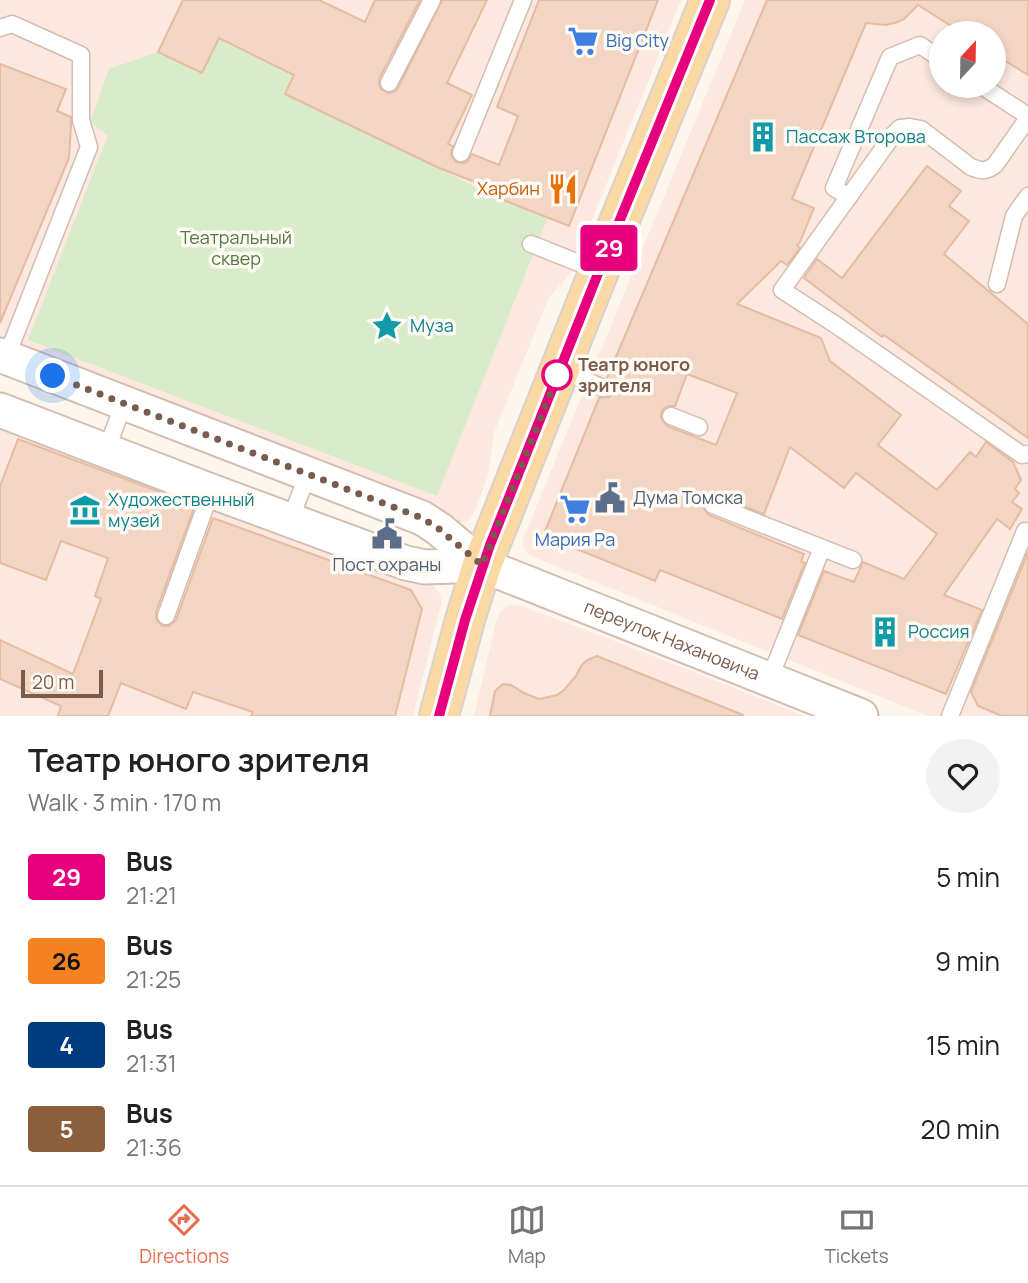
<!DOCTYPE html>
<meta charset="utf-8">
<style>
body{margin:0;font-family:Manrope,sans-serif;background:#f2f2f2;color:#202124;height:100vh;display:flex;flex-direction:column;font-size:26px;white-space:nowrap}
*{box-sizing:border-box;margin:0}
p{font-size:23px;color:#757577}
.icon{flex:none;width:38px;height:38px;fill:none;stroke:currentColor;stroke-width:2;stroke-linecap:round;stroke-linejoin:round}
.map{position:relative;height:716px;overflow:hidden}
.drawer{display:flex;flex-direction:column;background:#fff;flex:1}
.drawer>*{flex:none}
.badge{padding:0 14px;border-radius:5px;font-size:24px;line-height:46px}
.needle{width:46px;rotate:22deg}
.buttons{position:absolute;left:929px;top:21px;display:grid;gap:14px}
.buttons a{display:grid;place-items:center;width:77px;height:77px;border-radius:50%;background:#fff;box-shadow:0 4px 10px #0003;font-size:35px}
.scale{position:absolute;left:21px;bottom:18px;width:82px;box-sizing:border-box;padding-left:7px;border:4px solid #7a5c4d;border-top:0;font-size:19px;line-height:24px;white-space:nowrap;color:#7a5c4d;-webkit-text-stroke:5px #fffaf3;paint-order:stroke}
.you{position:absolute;width:35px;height:35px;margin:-18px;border:5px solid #fff;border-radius:50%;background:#1a73e8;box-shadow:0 0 0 10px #1a73e833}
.map>.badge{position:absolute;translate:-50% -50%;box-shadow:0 0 0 4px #fff}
.round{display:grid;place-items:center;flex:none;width:74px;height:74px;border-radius:37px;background:#f2f2f2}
.headline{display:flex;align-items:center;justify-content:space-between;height:119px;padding:0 28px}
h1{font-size:33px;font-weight:600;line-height:52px}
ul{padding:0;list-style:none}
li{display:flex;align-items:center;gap:21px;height:84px;padding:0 28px}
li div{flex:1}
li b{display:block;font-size:26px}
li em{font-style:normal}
li .badge{min-width:77px;font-weight:700;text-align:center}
.dock{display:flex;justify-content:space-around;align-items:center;height:98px;border-top:2px solid #e0e0e0;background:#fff;font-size:19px;color:#757577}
.dock a{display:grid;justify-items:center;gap:4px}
.dock .current{color:#e76f51}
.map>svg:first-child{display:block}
.commercial{fill:#fde8e0;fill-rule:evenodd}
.green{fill:#d8ecc9}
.building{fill:#f3d5c3;stroke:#e6bba3;stroke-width:2;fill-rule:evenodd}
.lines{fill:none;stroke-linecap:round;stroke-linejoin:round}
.service-casing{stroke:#d1beb0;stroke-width:19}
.minor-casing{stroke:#d1beb0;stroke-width:37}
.primary-casing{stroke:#dad1cd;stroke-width:42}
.service{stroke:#fff;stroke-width:16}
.minor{stroke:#fff;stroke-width:33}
.primary{stroke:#fbd9a5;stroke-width:38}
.line-casing{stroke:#fff;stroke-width:16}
.line{stroke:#e6007e;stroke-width:10}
.walk{stroke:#7a5c4d;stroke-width:7;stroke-dasharray:0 12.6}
.stop-dot{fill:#fff;stroke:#e6007e;stroke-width:3.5}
.labels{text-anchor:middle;stroke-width:7;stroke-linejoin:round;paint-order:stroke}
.shop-label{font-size:18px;fill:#366cbe;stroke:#fffaf3;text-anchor:start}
.culture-label{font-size:18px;fill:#0d838f;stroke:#fffaf3;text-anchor:start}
.food-label{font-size:18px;fill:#c56008;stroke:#fffaf3;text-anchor:end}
.park-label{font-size:18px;fill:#537a41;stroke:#fffaf3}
.stop-label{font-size:18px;font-weight:bold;fill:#7a5c4d;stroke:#fffaf3;text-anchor:start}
.service-label{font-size:18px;fill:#4e5e75;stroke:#fffaf3;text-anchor:start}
.street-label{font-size:18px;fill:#7a5c4d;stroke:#fffaf3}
</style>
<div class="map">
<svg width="1028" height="716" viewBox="0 0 1028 716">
<rect width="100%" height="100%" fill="#fdf6ec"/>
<g class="commercial">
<path d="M0 0H681L570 274 549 297 494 433 488 476 473 515 466 522H457L0 347Z"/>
<path d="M745 0H1028V716H928L553 565 531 556 523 547V539ZM942 33H994V86H942Z"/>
<path d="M0 426 429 582 439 592 441 598V605L413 716H0Z"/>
<path d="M514 605 524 607 602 636 805 716H474L497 618 501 611 507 606Z"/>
</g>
<path class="green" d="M219 38 294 75 285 94 437 167 488 194 548 217 437 496 28 340 108 135 90 122 109 69 158 52 202 73Z"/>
<g class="building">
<path d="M183 0H319L365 22 375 0H420L379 79V84L381 89 389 93 394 92 398 88 442 0H487L447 83 472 95 448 144 453 146 451 155 456 162 462 163 467 162 472 154 499 165 518 116 497 107 539 0H658L569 226 488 194 490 188 437 167 285 94 294 75 219 38 202 73 158 52Z"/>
<path d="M767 0H1028V75L994 54V33H962L918 5 904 19 898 22 886 25 866 23 792 199 814 208 800 242 797 245 800 248 787 265 781 261 737 304 821 338 830 361 901 415 878 445 937 490 970 452 976 457 986 442 1013 462 1021 480 1015 489 1019 493 1012 502 1022 509 1010 529 997 519 944 595 982 610 946 694 798 635 824 571 854 582 863 562 904 579 937 534 856 473 844 488 790 447 764 514 716 495 707 496 704 501 703 507 709 515 804 554 801 562 805 563 782 619 660 570 655 581 552 539 545 531 599 398 609 397 613 392 612 382 607 378ZM687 374 737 393 716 445 667 426 661 418V413L664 408 669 406H675Z"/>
<path d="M0 64 66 89 57 111 71 117V125L69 158 0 323Z"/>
<path d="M927 166 961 191 949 206 969 221 944 254 1028 324V438L884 335 882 337 804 278 817 259 842 278Z"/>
<path d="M18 439 195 505 156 612V619L162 626H169L176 620 213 518 411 590 422 609 395 716H251L253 712 193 692 186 709 121 683 108 716H58L61 706 0 679V640L73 674 101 599 95 596 108 558 61 541 46 580 0 563V486Z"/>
<path d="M1028 552V716H1002L978 706 971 692Z"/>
<path d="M597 656 743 715V716H490L495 691 503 684 511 685 524 693 539 699 557 695 564 690 576 676 581 666 587 660Z"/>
</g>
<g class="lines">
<g class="service-casing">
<g id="service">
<path d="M0 28 12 24 81 55V120L89 147 6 358"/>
<path d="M389 83 432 0"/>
<path d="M982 86 1028 116"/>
<path d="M1028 118 995 165C986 172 981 171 971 167L921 129 910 127 900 128 893 135 782 290 836 325 1022 455 1028 454"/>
<path d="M461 153 523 0"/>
<path d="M849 197 834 188 890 57 920 45 942 60"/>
<path d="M531 244 599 271"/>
<path d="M997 284 1014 216 1028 196"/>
<path d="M560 369 603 388"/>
<path d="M671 416 699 427"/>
<path d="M106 451 124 403"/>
<path d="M713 505 853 560"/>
<path d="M290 520 308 474"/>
<path d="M166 616 211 491"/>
<path d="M769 680 822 548"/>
<path d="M950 716 1025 531 1028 532"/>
</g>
</g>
<g class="minor-casing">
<g id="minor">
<path id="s1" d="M0 355 422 518 439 529 482 565 861 716"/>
<path d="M0 410 211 491 406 563 425 567 482 565"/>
</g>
</g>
<g class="primary-casing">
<path id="primary" d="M439 716 465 620 482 565 599 271 710 0"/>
</g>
<use href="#service" class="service"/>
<use href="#minor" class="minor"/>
<use href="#primary" class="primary"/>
</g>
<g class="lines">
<g class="line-casing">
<path id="line" d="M439 716 465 620 490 545 599 271 710 0"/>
</g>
<use href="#line" class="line"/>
<path class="walk" d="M53 376 422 518 439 529 482 565 560 369 557 375"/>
</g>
<defs>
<g id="supermarket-bare" transform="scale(2.415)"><path d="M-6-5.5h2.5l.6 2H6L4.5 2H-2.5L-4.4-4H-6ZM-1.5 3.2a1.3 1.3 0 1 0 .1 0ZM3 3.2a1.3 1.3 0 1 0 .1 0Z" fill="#3f7fe0" stroke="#fffaf3" stroke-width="2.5" paint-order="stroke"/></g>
<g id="building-bare" transform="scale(2.415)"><path d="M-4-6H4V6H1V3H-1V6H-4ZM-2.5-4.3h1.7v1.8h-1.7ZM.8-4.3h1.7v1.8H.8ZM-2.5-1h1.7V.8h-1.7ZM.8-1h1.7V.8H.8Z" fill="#0f9aa8" stroke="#fffaf3" stroke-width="2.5" paint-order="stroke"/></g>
<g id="restaurant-bare" transform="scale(2.415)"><path d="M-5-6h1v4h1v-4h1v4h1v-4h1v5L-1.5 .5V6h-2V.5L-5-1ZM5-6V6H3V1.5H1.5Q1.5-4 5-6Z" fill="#e8710a" stroke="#fffaf3" stroke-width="2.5" paint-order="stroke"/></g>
<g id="sight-bare" transform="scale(2.415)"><path d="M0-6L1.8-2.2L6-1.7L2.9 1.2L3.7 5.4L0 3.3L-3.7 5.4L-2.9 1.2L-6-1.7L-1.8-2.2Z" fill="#0f9aa8" stroke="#fffaf3" stroke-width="2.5" paint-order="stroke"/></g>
<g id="civic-bare" transform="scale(2.415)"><path d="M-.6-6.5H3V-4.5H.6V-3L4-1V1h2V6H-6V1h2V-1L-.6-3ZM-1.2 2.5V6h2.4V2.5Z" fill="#5c6f8a" stroke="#fffaf3" stroke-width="2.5" paint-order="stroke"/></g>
<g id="museum-bare" transform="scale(2.415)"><path d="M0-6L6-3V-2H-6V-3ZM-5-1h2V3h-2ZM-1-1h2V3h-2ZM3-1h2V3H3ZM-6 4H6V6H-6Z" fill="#0f9aa8" stroke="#fffaf3" stroke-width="2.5" paint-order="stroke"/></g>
</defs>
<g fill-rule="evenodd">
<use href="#supermarket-bare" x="583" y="41"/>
<use href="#building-bare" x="763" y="137"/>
<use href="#restaurant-bare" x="563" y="189"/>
<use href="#sight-bare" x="387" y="326"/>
<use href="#civic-bare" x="610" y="498"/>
<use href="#supermarket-bare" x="575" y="509"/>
<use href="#museum-bare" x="85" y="510"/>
<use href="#civic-bare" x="387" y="534"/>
<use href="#building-bare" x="885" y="632"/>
</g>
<circle class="stop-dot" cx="557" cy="375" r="14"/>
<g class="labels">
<g class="shop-label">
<text x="606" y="47">Big City</text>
<text x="575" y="546" text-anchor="middle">Мария Ра</text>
</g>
<g class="culture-label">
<text x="786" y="143">Пассаж Второва</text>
<text x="410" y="332">Муза</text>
<text x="108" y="506">Художественный<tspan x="108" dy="21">музей</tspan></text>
<text x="908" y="638">Россия</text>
</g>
<g class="food-label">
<text x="540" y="195">Харбин</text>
</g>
<g class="park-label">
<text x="236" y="244">Театральный<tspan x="236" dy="21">сквер</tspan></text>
</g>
<g class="stop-label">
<text x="578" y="371">Театр юного<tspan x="578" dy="21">зрителя</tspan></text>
</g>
<g class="service-label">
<text x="633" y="504">Дума Томска</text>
<text x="387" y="571" text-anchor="middle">Пост охраны</text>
</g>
<g class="street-label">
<text dy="6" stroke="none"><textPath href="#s1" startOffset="733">переулок Нахановича</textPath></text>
</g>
</g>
</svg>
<div class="buttons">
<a><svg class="needle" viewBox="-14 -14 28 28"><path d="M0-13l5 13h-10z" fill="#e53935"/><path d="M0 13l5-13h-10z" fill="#757577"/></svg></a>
</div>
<div class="scale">20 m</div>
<div class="you" style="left:53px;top:376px"></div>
<b class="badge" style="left:609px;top:248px;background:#e6007e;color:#fff">29</b>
</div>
<section class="drawer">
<div class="headline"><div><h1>Театр юного зрителя</h1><p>Walk · 3 min · 170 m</p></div><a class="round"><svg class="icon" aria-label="heart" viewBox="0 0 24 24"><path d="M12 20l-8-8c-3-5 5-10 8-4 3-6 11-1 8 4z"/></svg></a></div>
<ul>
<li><span class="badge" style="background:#e6007e;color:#fff">29</span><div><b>Bus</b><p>21:21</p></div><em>5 min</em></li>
<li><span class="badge" style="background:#f58220;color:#111">26</span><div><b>Bus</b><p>21:25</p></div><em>9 min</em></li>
<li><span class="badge" style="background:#003b80;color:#fff">4</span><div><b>Bus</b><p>21:31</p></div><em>15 min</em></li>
<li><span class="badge" style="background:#8b5e3c;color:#fff">5</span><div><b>Bus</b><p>21:36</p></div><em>20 min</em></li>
</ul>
</section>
<nav class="dock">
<a class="current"><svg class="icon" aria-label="directions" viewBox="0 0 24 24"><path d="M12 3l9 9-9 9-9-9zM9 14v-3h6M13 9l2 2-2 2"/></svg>Directions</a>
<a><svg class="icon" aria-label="map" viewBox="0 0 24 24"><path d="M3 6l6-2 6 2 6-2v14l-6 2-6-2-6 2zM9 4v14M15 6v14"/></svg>Map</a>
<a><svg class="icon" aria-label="tickets" viewBox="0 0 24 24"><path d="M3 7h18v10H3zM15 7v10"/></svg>Tickets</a>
</nav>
